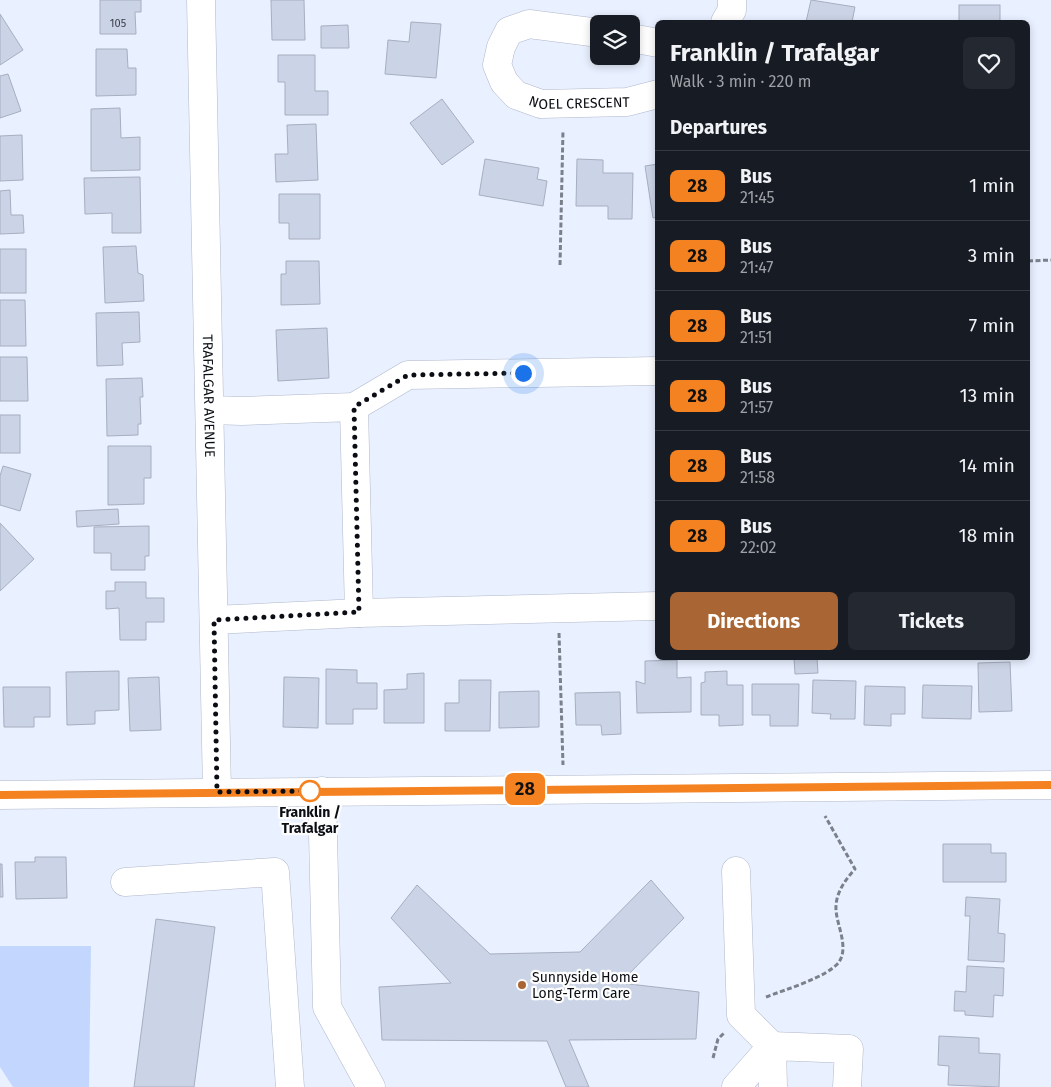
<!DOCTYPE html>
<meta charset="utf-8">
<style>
body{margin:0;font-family:"Fira Sans",sans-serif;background:#242831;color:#f1f3f6;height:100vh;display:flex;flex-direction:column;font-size:19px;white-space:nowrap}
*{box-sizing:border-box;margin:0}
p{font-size:16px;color:#9ea1a6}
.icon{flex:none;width:28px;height:28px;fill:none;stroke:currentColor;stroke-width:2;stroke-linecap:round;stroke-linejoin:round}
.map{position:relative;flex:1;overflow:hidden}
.drawer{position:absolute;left:655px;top:20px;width:375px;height:640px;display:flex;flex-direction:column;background:#171b24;border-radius:8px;box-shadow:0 2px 8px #0003}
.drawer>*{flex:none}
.badge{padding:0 10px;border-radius:8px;font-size:18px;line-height:32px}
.controls{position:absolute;left:590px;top:15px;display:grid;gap:10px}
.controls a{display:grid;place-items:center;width:50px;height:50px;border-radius:8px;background:#171b24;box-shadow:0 2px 8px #0003;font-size:25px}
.you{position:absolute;width:25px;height:25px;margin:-12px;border:4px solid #fff;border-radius:50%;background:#1a73e8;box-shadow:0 0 0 8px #1a73e833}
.map>.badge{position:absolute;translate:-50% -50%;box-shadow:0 0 0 2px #fff}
h2{padding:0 15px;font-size:19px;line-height:45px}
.round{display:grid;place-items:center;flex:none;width:52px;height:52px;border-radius:8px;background:#242831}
.headline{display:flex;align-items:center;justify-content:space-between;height:85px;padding:0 15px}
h1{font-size:24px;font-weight:700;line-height:38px}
.action{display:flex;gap:10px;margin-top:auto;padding:10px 15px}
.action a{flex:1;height:58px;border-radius:8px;background:#a96634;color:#fff;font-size:20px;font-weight:700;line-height:58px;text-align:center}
.action a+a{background:#242831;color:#f1f3f6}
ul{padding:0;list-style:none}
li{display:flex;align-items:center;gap:15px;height:70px;padding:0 15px;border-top:1px solid #363941}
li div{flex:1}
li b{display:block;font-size:19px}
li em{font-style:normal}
li .badge{min-width:55px;font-weight:700;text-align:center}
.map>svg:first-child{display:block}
.green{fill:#c2d6fe}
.building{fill:#cbd4e6;stroke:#a6aebf}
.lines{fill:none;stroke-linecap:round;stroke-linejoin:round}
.minor-casing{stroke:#b0b8ca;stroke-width:29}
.path{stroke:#7b808b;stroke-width:3;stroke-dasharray:5 2.5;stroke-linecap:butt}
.minor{stroke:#fff;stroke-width:28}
.line-casing{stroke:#fff;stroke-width:11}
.line{stroke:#f58220;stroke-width:8}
.walk{stroke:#0a0d13;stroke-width:5;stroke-dasharray:0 9}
.stop-dot{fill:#fff;stroke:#f58220;stroke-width:2.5}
.poi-dot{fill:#a96634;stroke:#fdfdfd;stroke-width:2}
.labels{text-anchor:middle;stroke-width:4.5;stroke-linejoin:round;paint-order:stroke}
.number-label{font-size:11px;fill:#3a3f48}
.street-label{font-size:14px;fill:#0a0d13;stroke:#fdfdfd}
.stop-label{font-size:14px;font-weight:bold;fill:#0a0d13;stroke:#fdfdfd}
.poi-label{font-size:14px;fill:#0a0d13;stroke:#fdfdfd;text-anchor:start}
</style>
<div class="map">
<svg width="1051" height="1087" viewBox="0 0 1051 1087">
<rect width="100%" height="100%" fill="#e9f0ff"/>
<path class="green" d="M0 946H91L89 1087H13L0 1067Z"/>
<g class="building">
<path d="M100 0H141V12H135L136 34H100Z"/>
<path d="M271 0H304L305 40H272Z"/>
<path d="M811 0 855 7 852 22H806Z"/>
<rect x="959" y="5" width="41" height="17"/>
<path d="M0 14 23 50 0 65Z"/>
<path d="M411 22 441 24 436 78 385 74 388 40 409 42Z"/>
<path d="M348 25 349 48H321V26Z"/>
<path d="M96 49H127L128 68H136V95L96 96Z"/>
<path d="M278 55H315V91H328V115H285V82H278Z"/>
<path d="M8 74 21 111 0 118V76Z"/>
<path d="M442 99 474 142 442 165 410 123Z"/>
<path d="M120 108 121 138 140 137V170L91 171V109Z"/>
<path d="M316 124 318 180 276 182 275 154H288L287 125Z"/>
<path d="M22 135 23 180 0 181V136Z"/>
<path d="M485 159 539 168 537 179 547 181 543 206 479 195Z"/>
<path d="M577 159 603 160V173H633L632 219H608V206H576Z"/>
<path d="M658 164V217L653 218 645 166Z"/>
<path d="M140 177 141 233H112V213L85 214 84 178Z"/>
<path d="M10 190 11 215H23L24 233 0 234V191Z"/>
<path d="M279 194H320V239H289V223H279Z"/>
<path d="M136 246 138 273 143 275 144 301 105 303 103 247Z"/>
<rect x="0" y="249" width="26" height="44"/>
<path d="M286 261H319L320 304 281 305V274H286Z"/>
<path d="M0 300H25L26 346H0Z"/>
<path d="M139 312 140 342 122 343 123 365 97 366 96 313Z"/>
<path d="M327 328 329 378 278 381 276 330Z"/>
<path d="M0 357H27L28 401H0Z"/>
<path d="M142 378 143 397H140L141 424H138V435L107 436 106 379Z"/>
<rect x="0" y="415" width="20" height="38"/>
<path d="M108 446H151V478H144V504L108 505Z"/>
<path d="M3 466 31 474 20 511 0 505V476Z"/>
<path d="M118 509 119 524 77 527 76 511Z"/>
<path d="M0 523 34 559 0 591Z"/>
<path d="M149 526V556H145V570H111V553H94V527Z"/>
<path d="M115 582H146V598H164V622H146V640H120L119 608 106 609V591H115Z"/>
<path d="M794 658H817L818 673 795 674Z"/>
<path d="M677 660V678L691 677V712L637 713 636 681 645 684V661Z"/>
<path d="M1010 662 1012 711 979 712 978 663Z"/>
<path d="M326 669 357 670V683H377V709H353V724H326Z"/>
<path d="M119 671V710L95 711V724L67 725 66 672Z"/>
<path d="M727 671V685H743V725L719 726V715H701V683L705 682V672Z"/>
<path d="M424 673V723H384V690L407 689V674Z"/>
<path d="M159 677 161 730 130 731 128 678Z"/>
<path d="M284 677 319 678 318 728 283 727Z"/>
<path d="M459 680H491L490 731H445V703H459Z"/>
<path d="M813 680 856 681 855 719H830L831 714 812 713Z"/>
<path d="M752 684H799L798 726H770V715H752Z"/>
<path d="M923 685 972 686 971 719 922 718Z"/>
<path d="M865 686 905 687V714H891V726L864 725Z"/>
<path d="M3 687H50V717H34V727H4Z"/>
<path d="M539 691V727L499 728V692Z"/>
<path d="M620 692 621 734 602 735 601 725H576L575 693Z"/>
<path d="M943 844H991V853H1006V882H943Z"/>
<path d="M35 857H66L67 898 16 899 15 862H35Z"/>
<path d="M0 864H2L3 897H0Z"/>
<path d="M651 880 684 918 620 983 699 992 696 1039 569 1040 589 1087H566L547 1041 382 1040 379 987 451 983 391 918 417 885 490 954 580 952Z"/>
<path d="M966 897 1000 899 998 933 1005 934 1004 962 968 960 970 916H965Z"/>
<path d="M156 919 215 927 194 1087H134Z"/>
<path d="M967 966 1004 968 1003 996 994 995 993 1017 965 1015V1011H954L955 991 966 992Z"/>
<path d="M939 1036 979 1038V1053L1000 1054 999 1087 948 1085 949 1066 938 1065Z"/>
</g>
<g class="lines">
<g class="minor-casing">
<g id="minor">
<path id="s1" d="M201 0 217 792"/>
<path d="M725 22 732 10V0"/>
<path id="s2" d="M599 33 529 24 509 31 501 47 497 65 504 82 516 95 541 104 627 102 658 94"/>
<path d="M631 38 658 43"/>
<path d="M354 407 408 375 658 371"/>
<path d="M210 410 242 411 354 407 359 613 214 620"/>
<path d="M359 613 658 606"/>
<path d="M322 791 327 1007 371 1087"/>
<path d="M0 795 1051 785"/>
<path d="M736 871 741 1015 772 1046 736 1087"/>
<path d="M125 882 275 872 290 1087"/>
<path d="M773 1087 772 1046 849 1049 847 1087"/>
</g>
</g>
<g class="path">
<path d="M1028 261 1051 260"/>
<path d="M560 265 563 130"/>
<path d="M559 633 563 765"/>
<path d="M766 997C784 990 828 977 839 962 849 947 837 926 836 910 835 894 845 880 855 869L825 816"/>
<path d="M713 1058 718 1039 724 1033"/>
</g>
<use href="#minor" class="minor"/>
</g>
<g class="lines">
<g class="line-casing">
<path id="line" d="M0 795 1051 785"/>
</g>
<use href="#line" class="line"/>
<path class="walk" d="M310 791 217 792 214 620 359 612 354 407 408 375 523 373"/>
</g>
<circle class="stop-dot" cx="310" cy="791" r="10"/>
<circle class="poi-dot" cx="522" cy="985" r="5"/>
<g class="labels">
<g class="number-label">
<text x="118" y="27">105</text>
</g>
<g class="street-label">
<text dy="5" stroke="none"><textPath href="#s2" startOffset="229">NOEL CRESCENT</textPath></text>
<text dy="5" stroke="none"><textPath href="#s1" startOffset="396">TRAFALGAR AVENUE</textPath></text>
</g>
<g class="stop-label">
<text x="310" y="817">Franklin /<tspan x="310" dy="16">Trafalgar</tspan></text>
</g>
<g class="poi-label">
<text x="532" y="982">Sunnyside Home<tspan x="532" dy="16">Long-Term Care</tspan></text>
</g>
</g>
</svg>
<div class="controls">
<a><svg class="icon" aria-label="layers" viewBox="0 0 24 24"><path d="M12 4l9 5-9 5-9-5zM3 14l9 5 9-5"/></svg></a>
</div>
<div class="you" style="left:523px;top:373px"></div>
<b class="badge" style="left:525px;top:789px;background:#f58220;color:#111">28</b>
<section class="drawer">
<div class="headline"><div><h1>Franklin / Trafalgar</h1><p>Walk · 3 min · 220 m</p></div><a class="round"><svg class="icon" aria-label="heart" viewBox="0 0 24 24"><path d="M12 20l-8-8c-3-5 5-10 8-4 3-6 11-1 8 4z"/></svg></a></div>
<h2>Departures</h2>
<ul>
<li><span class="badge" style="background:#f58220;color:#111">28</span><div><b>Bus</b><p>21:45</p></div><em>1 min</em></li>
<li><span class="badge" style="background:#f58220;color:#111">28</span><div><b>Bus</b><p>21:47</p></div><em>3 min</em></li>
<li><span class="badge" style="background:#f58220;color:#111">28</span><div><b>Bus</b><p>21:51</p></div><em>7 min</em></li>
<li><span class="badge" style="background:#f58220;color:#111">28</span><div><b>Bus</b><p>21:57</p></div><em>13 min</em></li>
<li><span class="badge" style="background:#f58220;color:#111">28</span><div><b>Bus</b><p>21:58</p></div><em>14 min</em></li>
<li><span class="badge" style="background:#f58220;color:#111">28</span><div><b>Bus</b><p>22:02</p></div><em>18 min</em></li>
</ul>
<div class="action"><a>Directions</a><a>Tickets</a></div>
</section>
</div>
